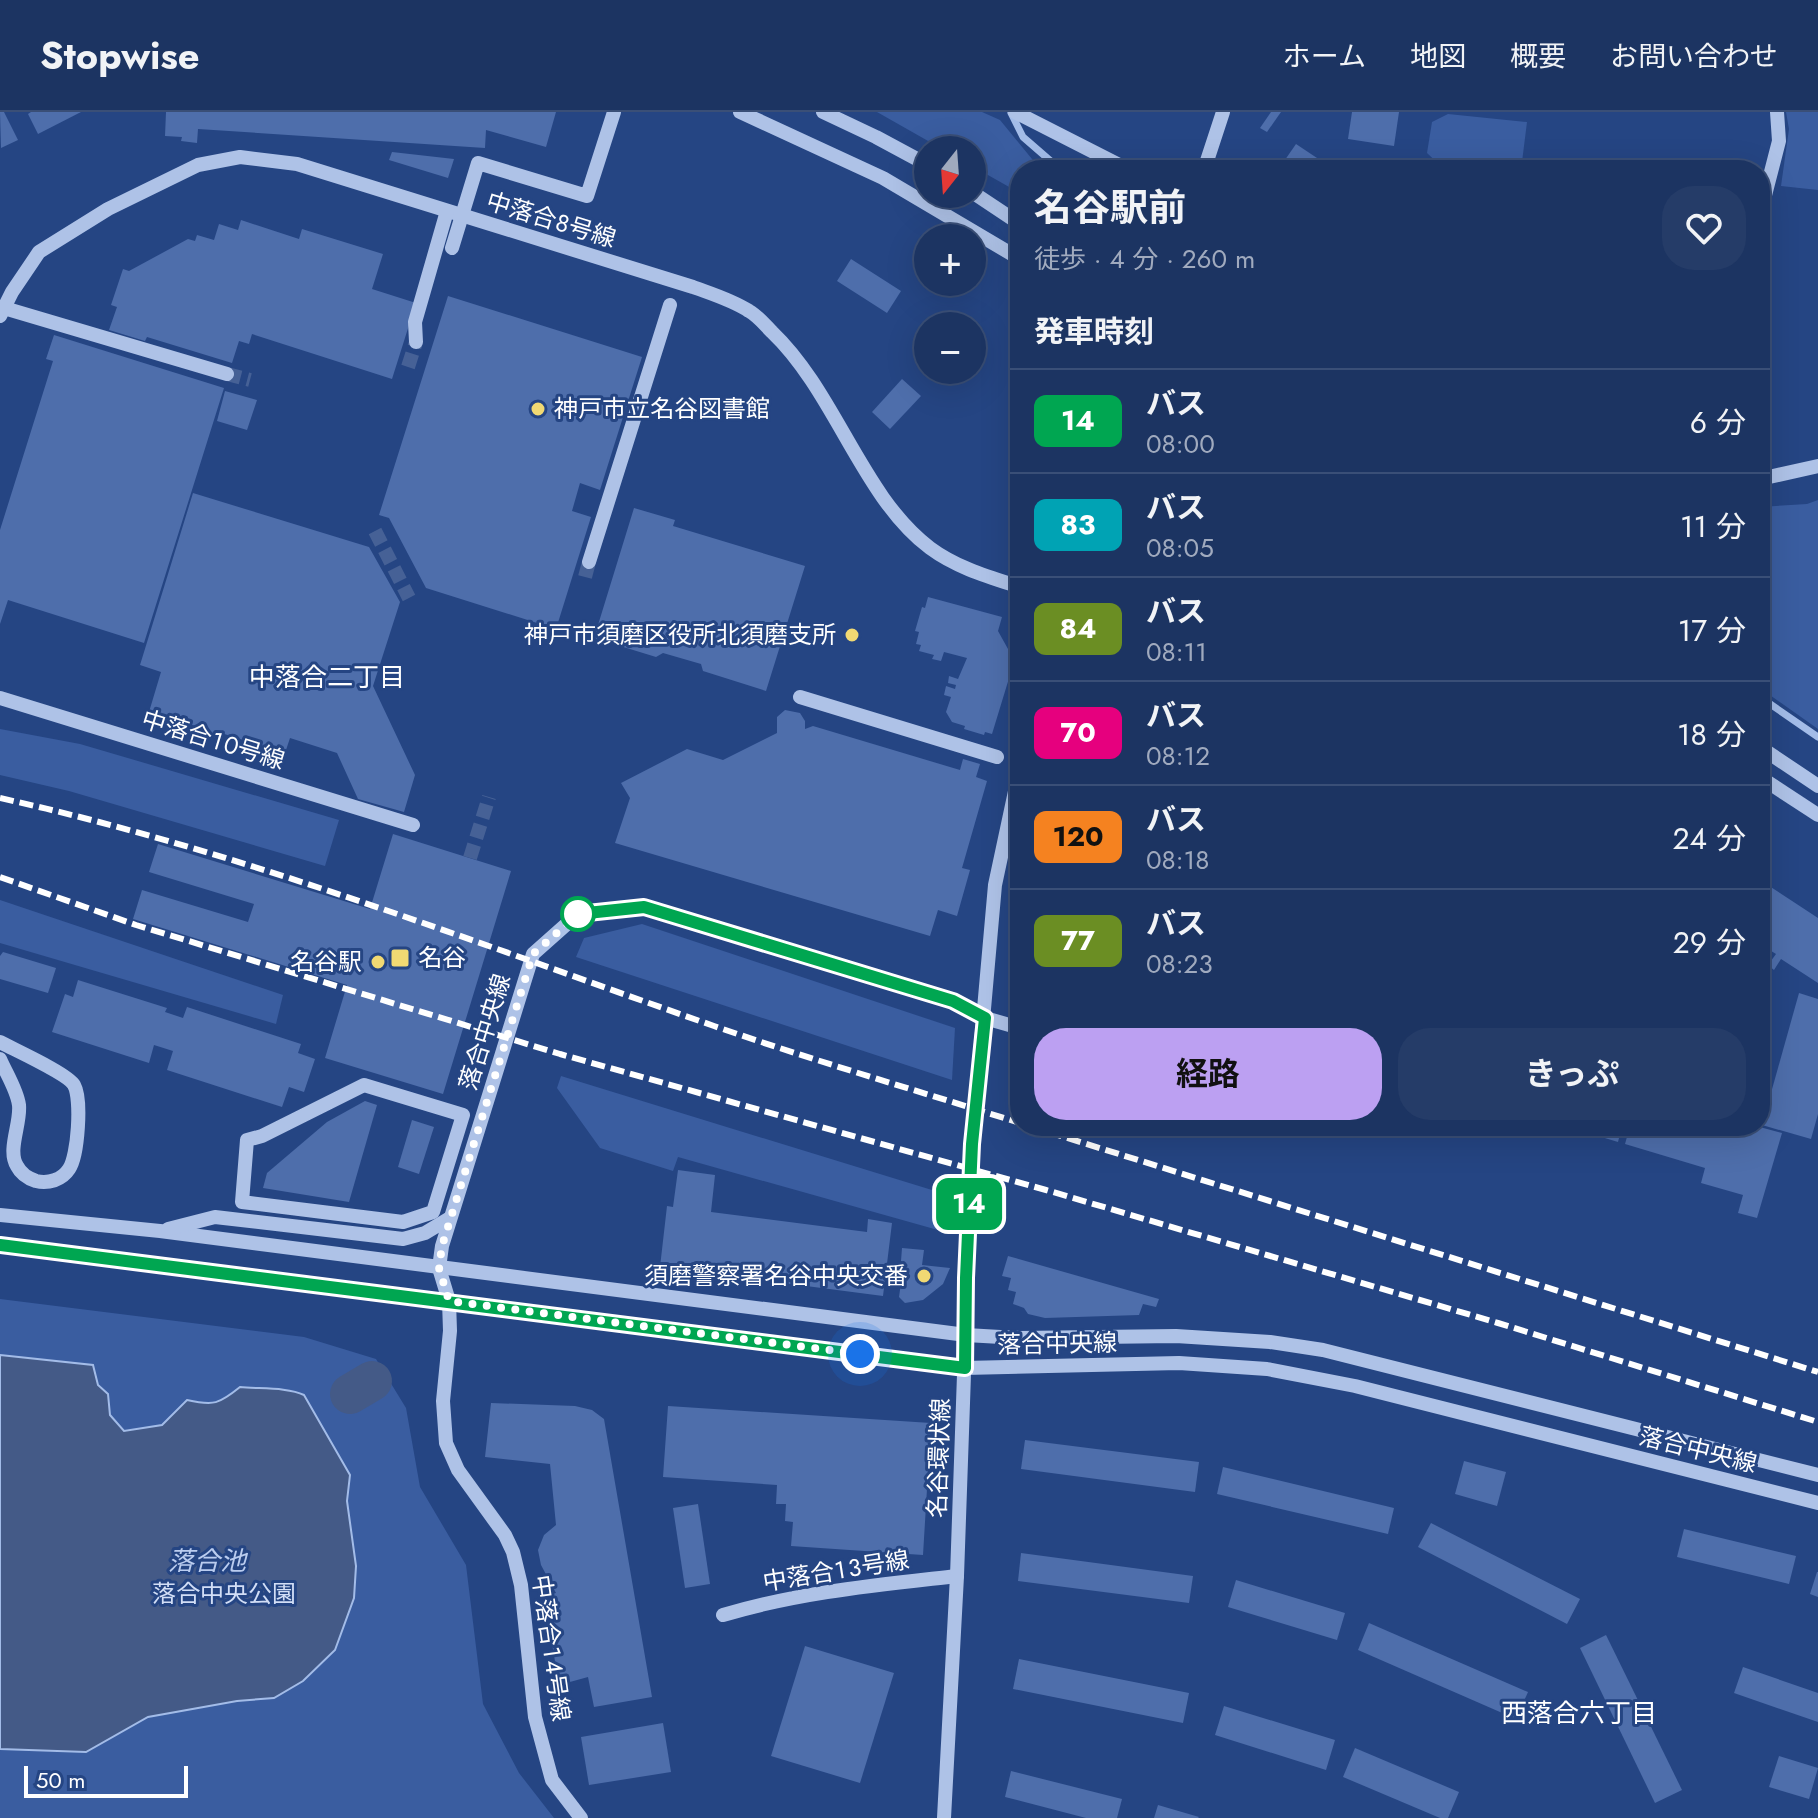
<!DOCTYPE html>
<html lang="ja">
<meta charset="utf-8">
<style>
body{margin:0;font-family:Jost,"Noto Sans JP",sans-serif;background:#253c68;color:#f1f3f6;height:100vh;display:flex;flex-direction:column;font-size:30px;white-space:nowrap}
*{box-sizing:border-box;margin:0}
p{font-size:26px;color:#a0aabe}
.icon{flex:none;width:44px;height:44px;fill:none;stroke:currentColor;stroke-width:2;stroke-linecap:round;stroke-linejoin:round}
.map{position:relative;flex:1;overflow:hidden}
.side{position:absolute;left:1010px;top:48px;width:760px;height:976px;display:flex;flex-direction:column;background:#1c3462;border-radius:32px;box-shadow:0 8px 32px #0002,0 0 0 2px #3a4f77}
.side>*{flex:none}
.badge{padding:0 16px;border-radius:12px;font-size:28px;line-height:52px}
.needle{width:52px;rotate:197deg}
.buttons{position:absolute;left:914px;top:24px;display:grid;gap:16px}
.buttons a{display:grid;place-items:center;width:72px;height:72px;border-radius:50%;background:#1c3462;box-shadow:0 8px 32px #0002,0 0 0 2px #3a4f77;font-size:40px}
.scale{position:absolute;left:24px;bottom:20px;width:164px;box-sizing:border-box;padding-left:8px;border:4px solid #fff;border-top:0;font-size:22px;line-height:28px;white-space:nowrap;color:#fff;-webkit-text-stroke:6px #254583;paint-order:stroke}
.you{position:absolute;width:40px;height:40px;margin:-20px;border:6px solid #fff;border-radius:50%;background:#1a73e8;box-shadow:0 0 0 12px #1a73e833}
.map>.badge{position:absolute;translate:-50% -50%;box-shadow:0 0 0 4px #fff}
h2{padding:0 24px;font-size:30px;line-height:72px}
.round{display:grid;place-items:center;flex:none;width:84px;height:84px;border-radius:32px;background:#253c68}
.headline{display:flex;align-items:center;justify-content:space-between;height:136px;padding:0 24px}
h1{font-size:38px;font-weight:700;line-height:60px}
.button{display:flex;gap:16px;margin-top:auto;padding:16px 24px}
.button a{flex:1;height:92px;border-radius:32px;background:#bca0f2;color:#111;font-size:32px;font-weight:700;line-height:92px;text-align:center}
.button a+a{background:#253c68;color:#f1f3f6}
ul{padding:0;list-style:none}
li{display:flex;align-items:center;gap:24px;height:104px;padding:0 24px;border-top:2px solid #3a4f77}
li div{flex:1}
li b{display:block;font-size:30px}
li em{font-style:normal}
li .badge{min-width:88px;font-weight:700;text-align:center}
header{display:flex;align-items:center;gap:48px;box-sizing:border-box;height:112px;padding:0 40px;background:#1c3462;border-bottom:2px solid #3a4f77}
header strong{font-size:38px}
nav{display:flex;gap:44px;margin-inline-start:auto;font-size:28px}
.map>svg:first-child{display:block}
.green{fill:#3a5da0}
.water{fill:#445a87;stroke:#a3bce8;stroke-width:2}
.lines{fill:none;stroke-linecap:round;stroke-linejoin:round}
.stream{stroke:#a3bce8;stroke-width:7}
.river{stroke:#445a87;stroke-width:40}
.building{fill:#4e6eab}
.minor-tunnel{stroke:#466196;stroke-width:14;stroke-dasharray:14 7;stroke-linecap:butt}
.minor{stroke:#aec2e7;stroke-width:14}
.rail{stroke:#fff;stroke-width:6;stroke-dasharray:14 6;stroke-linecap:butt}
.line-casing{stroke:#fff;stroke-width:18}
.line{stroke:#00a651;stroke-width:12}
.walk{stroke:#fff;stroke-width:8;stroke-dasharray:0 14.4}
.poi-dot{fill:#f1d973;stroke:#254583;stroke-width:3}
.stop-dot{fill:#fff;stroke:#00a651;stroke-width:4}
.labels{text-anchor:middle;stroke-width:6;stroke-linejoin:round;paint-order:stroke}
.street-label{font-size:24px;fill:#fff;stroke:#254583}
.poi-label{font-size:24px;fill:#fff;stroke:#254583;text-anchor:end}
.park-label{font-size:24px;fill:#d2def6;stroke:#254583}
.neighbourhood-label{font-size:26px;fill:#fff;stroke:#254583}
.water-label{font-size:26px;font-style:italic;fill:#baccef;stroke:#254583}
</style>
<header>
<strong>Stopwise</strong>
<nav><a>ホーム</a><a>地図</a><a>概要</a><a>お問い合わせ</a></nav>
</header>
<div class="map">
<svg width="1818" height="1706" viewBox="0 0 1818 1706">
<rect width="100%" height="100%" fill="#254583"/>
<g class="green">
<path d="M877 0H982L1000 8 1041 58H1020V81L972 54V38H944Z"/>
<path d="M1786 0H1818V78L1781 74 1789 17Z"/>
<path d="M1448 2 1527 10 1521 58 1444 57 1427 41 1432 10Z"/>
<path d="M1818 388V617L1760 576V395L1807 392Z"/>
<path d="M0 617 80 632 339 708 325 754 69 679 0 663Z"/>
<path d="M0 788 283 883 276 912 0 831Z"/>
<path d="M642 812 955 916 952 968 576 845 584 826Z"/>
<path d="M561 964 945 1082V1120L678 1045 673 1059 600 1036 557 976Z"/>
<path d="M0 1187 304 1225 376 1247 406 1296 420 1375 466 1453 483 1592 519 1661 554 1706H0Z"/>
</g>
<path class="water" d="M0 1243 93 1253 98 1273 108 1282 110 1303 124 1319 162 1313 187 1288C214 1294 219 1292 240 1275 259 1277 288 1275 304 1283L350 1363 347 1389 356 1454 354 1486 335 1538 303 1569 274 1586 237 1589 148 1605 86 1640 0 1637Z"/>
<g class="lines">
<g class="stream">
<path d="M1011 1 1023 25 1061 58"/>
<path d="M1760 585 1818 625"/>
</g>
<path class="river" d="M350 1282 372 1269"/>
</g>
<g class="building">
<path d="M0 0H4L18 28 1 36Z"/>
<path d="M31 0H81L38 22 28 2Z"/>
<path d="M166 0H556L546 35 486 18 485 36 198 17 197 31 181 29 182 25 165 24Z"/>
<path d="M1271 0H1281L1267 20 1260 16Z"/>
<path d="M1352 0H1399L1394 34 1348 27Z"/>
<path d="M1296 32 1335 58H1278Z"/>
<path d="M392 40 454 47 448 66 389 48Z"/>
<path d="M241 108 299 127 302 117 383 142 372 177 416 191 392 267 252 222 249 232 239 229 232 251 147 225 145 229 109 218 117 195 111 193 123 157 129 159 188 127 195 129 197 123 214 128 219 112 238 118Z"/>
<path d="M851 147 901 179 887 201 837 169Z"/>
<path d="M448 184 642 245 600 378 580 371 572 399 591 405 556 517 426 476 389 406 379 403Z"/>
<path d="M54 223 224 276 144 531 8 488 0 512V418L53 249 46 247Z"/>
<path d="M902 267 921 284 890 317 872 300Z"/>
<path d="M225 279 257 288 247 318 217 309Z"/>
<path d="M193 381 369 435 400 490 373 574 415 663 404 700 358 687 337 641 290 626 285 641 218 620 216 626 197 620 199 615 149 600 161 560 140 553Z"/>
<path d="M634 396 675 408 673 414 805 454 766 579 703 559 701 552 663 541 656 545 594 526Z"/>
<path d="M928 485 1002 505 998 519 1008 537 1017 540 992 622 985 620 984 623 964 617 965 614 952 610 946 600 951 585 944 583 946 574 955 577 956 573 948 571 949 564 958 567 967 546 944 540 941 549 932 547 934 543 919 539 921 533 916 532 919 520 915 519 922 495 925 496Z"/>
<path d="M785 598 800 601 805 609V617L813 614 960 658 963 647 980 652 976 665 987 669 962 756 970 758 957 804 938 798 930 824 615 731 630 686 621 671 687 637 723 648 777 621V605Z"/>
<path d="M393 722 511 759 443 982 325 946 347 873 133 807 142 778 248 810 254 792 149 760 158 732 370 797Z"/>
<path d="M1760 768 1818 806V871L1781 847 1774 858 1768 853 1776 842 1760 832Z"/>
<path d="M3 840 56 856 48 881 0 867V844Z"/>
<path d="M78 868 167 896 165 900 183 906 187 895 301 932 298 941 315 947 304 980 289 975 282 995 167 958 173 939 154 933 149 951 52 920 65 882 73 885Z"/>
<path d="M1799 881 1818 887V1002L1811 1027 1762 1013Z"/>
<path d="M365 989 377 993 349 1090 263 1076 267 1061 327 1010Z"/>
<path d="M412 1008 434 1015 419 1062 398 1055Z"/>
<path d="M1565 1014H1622L1618 1030Z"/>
<path d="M1630 1014H1695L1714 1020 1716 1014H1756L1782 1021 1757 1106 1738 1101 1743 1083 1701 1071 1705 1056 1625 1032Z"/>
<path d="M678 1058 715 1063 711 1100 867 1120 868 1107 892 1111 883 1184 660 1155 667 1094 673 1095Z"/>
<path d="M902 1136 924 1138 922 1153 950 1156 943 1172 923 1188 905 1191 899 1185 904 1150 901 1149Z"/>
<path d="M1008 1144 1159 1187 1156 1195 1143 1192 1139 1203 1045 1206 1028 1202 1024 1196 1013 1192 1016 1180 1008 1178 1011 1166 1002 1164Z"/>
<path d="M491 1291 575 1294 592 1298 604 1307 652 1585 594 1595 588 1565 559 1573 544 1484 556 1481 541 1453 538 1438 544 1423 556 1413 550 1352 485 1345Z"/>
<path d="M668 1294 931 1311 923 1443 791 1434 793 1410 785 1409 786 1392H776L777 1373 663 1365Z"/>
<path d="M1025 1328 1199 1350 1195 1380 1021 1357Z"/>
<path d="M1464 1349 1506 1360 1497 1394 1455 1382Z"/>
<path d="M1223 1355 1394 1396 1388 1422 1217 1382Z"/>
<path d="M698 1392 710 1472 685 1476 673 1396Z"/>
<path d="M1431 1411 1580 1487 1567 1512 1418 1435Z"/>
<path d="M1684 1417 1796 1444 1789 1472 1677 1445Z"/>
<path d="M1021 1441 1193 1464 1189 1491 1018 1469Z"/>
<path d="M1817 1460H1818V1485L1810 1482Z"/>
<path d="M1236 1468 1345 1501 1337 1528 1228 1495Z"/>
<path d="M1369 1511 1528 1580 1516 1607 1358 1538Z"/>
<path d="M1606 1523 1682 1678 1655 1691 1580 1536Z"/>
<path d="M805 1534 894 1561 860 1671 771 1644Z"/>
<path d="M1019 1547 1189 1581 1183 1611 1013 1577Z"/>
<path d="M1743 1555 1818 1581V1610L1734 1581Z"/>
<path d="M1224 1594 1335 1628 1326 1658 1215 1623Z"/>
<path d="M663 1611 671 1660 589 1673 581 1625Z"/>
<path d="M1355 1636 1459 1680 1448 1706H1440L1343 1665Z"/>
<path d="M1779 1644 1818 1656 1809 1687 1769 1675Z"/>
<path d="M1011 1659 1122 1687 1117 1706H1086L1005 1685Z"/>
<path d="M1158 1693 1199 1705 1198 1706H1154Z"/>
</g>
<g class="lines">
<g class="minor-tunnel">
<path d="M408 255 416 230"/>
<path d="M227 262 250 268"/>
<path d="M375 419 409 486"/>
<path d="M585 465 589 450"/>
<path d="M470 746 489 685"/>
</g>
<g class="minor">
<path d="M740 0 883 66 1020 147"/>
<path d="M823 0 876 25 928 53"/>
<path d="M1015 0 1129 58"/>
<path d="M1204 58 1223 0"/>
<path d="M972 80 1020 112"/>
<path d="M1763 91 1779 29 1777 0"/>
<path d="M452 136 478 51 587 84 614 0"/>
<path d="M4 196 227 262"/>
<path d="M0 204 12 180 39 140 108 97 198 53 240 45 297 52 693 175C712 182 732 188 749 199 758 204 765 213 772 220 836 281 862 385 930 436 957 456 989 465 1020 475"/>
<path d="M416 230 415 210 447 99"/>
<path d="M1760 367 1818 354"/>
<path d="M589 450 670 193"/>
<path d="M800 585 997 645"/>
<path d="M0 586 413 713"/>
<path d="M1760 635 1818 674"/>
<path d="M1760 665 1818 703"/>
<path d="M0 930C15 938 68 962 74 973 82 987 78 1044 69 1057 62 1068 48 1072 36 1069 27 1066 21 1062 17 1054 7 1038 21 1012 19 993 17 978 6 961 0 947"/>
<path d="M364 973 463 1003 433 1100 403 1110 242 1090 247 1028 262 1024Z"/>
<path d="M0 1103 160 1119 966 1223 1019 1226 1176 1224 1270 1230 1323 1238 1818 1363"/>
<path d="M168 1117 215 1105 403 1127 425 1121 450 1106"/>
<path d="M0 1133 965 1256 1179 1251 1267 1257 1355 1274 1818 1391"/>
<path d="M723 1503C800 1480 878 1473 957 1464"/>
<path d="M581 1706 552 1668 535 1605 521 1473 513 1440 505 1423 458 1358 446 1331 443 1289 450 1219 449 1189 439 1156 442 1134 533 842 578 802 644 795 953 889 985 906 1020 916"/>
<path d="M944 1706 957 1464 972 1032 995 773 1020 656"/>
</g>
<g class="rail">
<path d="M0 686C244 740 479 832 714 914 815 949 918 979 1020 1011"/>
<path d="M0 765 136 813 560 942 1046 1078 1498 1211 1818 1310"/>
<path d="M1029 1014 1818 1260"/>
</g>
</g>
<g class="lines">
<g class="line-casing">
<path id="line" d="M0 1133 965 1256 966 1166 972 1032 985 906 953 889 644 795 578 802"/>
</g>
<use href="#line" class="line"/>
<path class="walk" d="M578 802 533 842 442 1134 439 1156 449 1189 860 1242"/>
</g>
<g class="poi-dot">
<circle cx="538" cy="297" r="8"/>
<circle cx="852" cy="523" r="8"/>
<rect x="390" y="836" width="20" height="20" rx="4"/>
<circle cx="378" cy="850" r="8"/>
<circle cx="924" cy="1164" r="8"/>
</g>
<circle class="stop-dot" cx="578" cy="802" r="16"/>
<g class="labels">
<g class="street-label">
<text transform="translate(551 108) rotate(17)" y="8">中落合８号線</text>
<text transform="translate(213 628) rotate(17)" y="8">中落合１０号線</text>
<text transform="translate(485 920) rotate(-73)" y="8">落合中央線</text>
<text transform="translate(1057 1232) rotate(-1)" y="8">落合中央線</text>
<text transform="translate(1698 1338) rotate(14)" y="8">落合中央線</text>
<text transform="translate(939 1346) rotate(-88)" y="8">名谷環状線</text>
<text transform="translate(836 1459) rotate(-9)" y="8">中落合１３号線</text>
<text transform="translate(551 1536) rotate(82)" y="8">中落合１４号線</text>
</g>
<g class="poi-label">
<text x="554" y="305" text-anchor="start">神戸市立名谷図書館</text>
<text x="836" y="531">神戸市須磨区役所北須磨支所</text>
<text x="418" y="854" text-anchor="start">名谷</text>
<text x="362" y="858">名谷駅</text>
<text x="908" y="1172">須磨警察署名谷中央交番</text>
</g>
<g class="park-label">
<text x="224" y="1490">落合中央公園</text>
</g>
<g class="neighbourhood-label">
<text x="327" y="574">中落合二丁目</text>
<text x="1579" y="1610">西落合六丁目</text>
</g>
<g class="water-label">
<text x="207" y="1458">落合池</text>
</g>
</g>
</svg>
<div class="buttons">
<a><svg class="needle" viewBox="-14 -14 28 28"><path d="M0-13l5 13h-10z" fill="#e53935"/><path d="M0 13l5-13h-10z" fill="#a0aabe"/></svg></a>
<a>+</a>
<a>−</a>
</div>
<div class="scale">50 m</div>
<div class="you" style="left:860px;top:1242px"></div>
<b class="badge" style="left:969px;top:1092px;background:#00a651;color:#fff">14</b>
<section class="side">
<div class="headline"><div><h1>名谷駅前</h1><p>徒歩 · 4 分 · 260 m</p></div><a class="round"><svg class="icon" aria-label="heart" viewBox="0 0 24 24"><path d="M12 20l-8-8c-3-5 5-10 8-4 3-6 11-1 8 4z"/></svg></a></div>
<h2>発車時刻</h2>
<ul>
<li><span class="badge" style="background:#00a651;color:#fff">14</span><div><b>バス</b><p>08:00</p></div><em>6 分</em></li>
<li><span class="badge" style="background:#00a3b4;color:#fff">83</span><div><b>バス</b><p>08:05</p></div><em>11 分</em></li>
<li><span class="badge" style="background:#6b8e23;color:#fff">84</span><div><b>バス</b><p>08:11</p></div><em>17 分</em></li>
<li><span class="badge" style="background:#e6007e;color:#fff">70</span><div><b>バス</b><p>08:12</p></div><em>18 分</em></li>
<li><span class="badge" style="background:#f58220;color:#111">120</span><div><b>バス</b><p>08:18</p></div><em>24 分</em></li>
<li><span class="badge" style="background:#6b8e23;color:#fff">77</span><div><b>バス</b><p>08:23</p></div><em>29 分</em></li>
</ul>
<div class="button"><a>経路</a><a>きっぷ</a></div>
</section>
</div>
